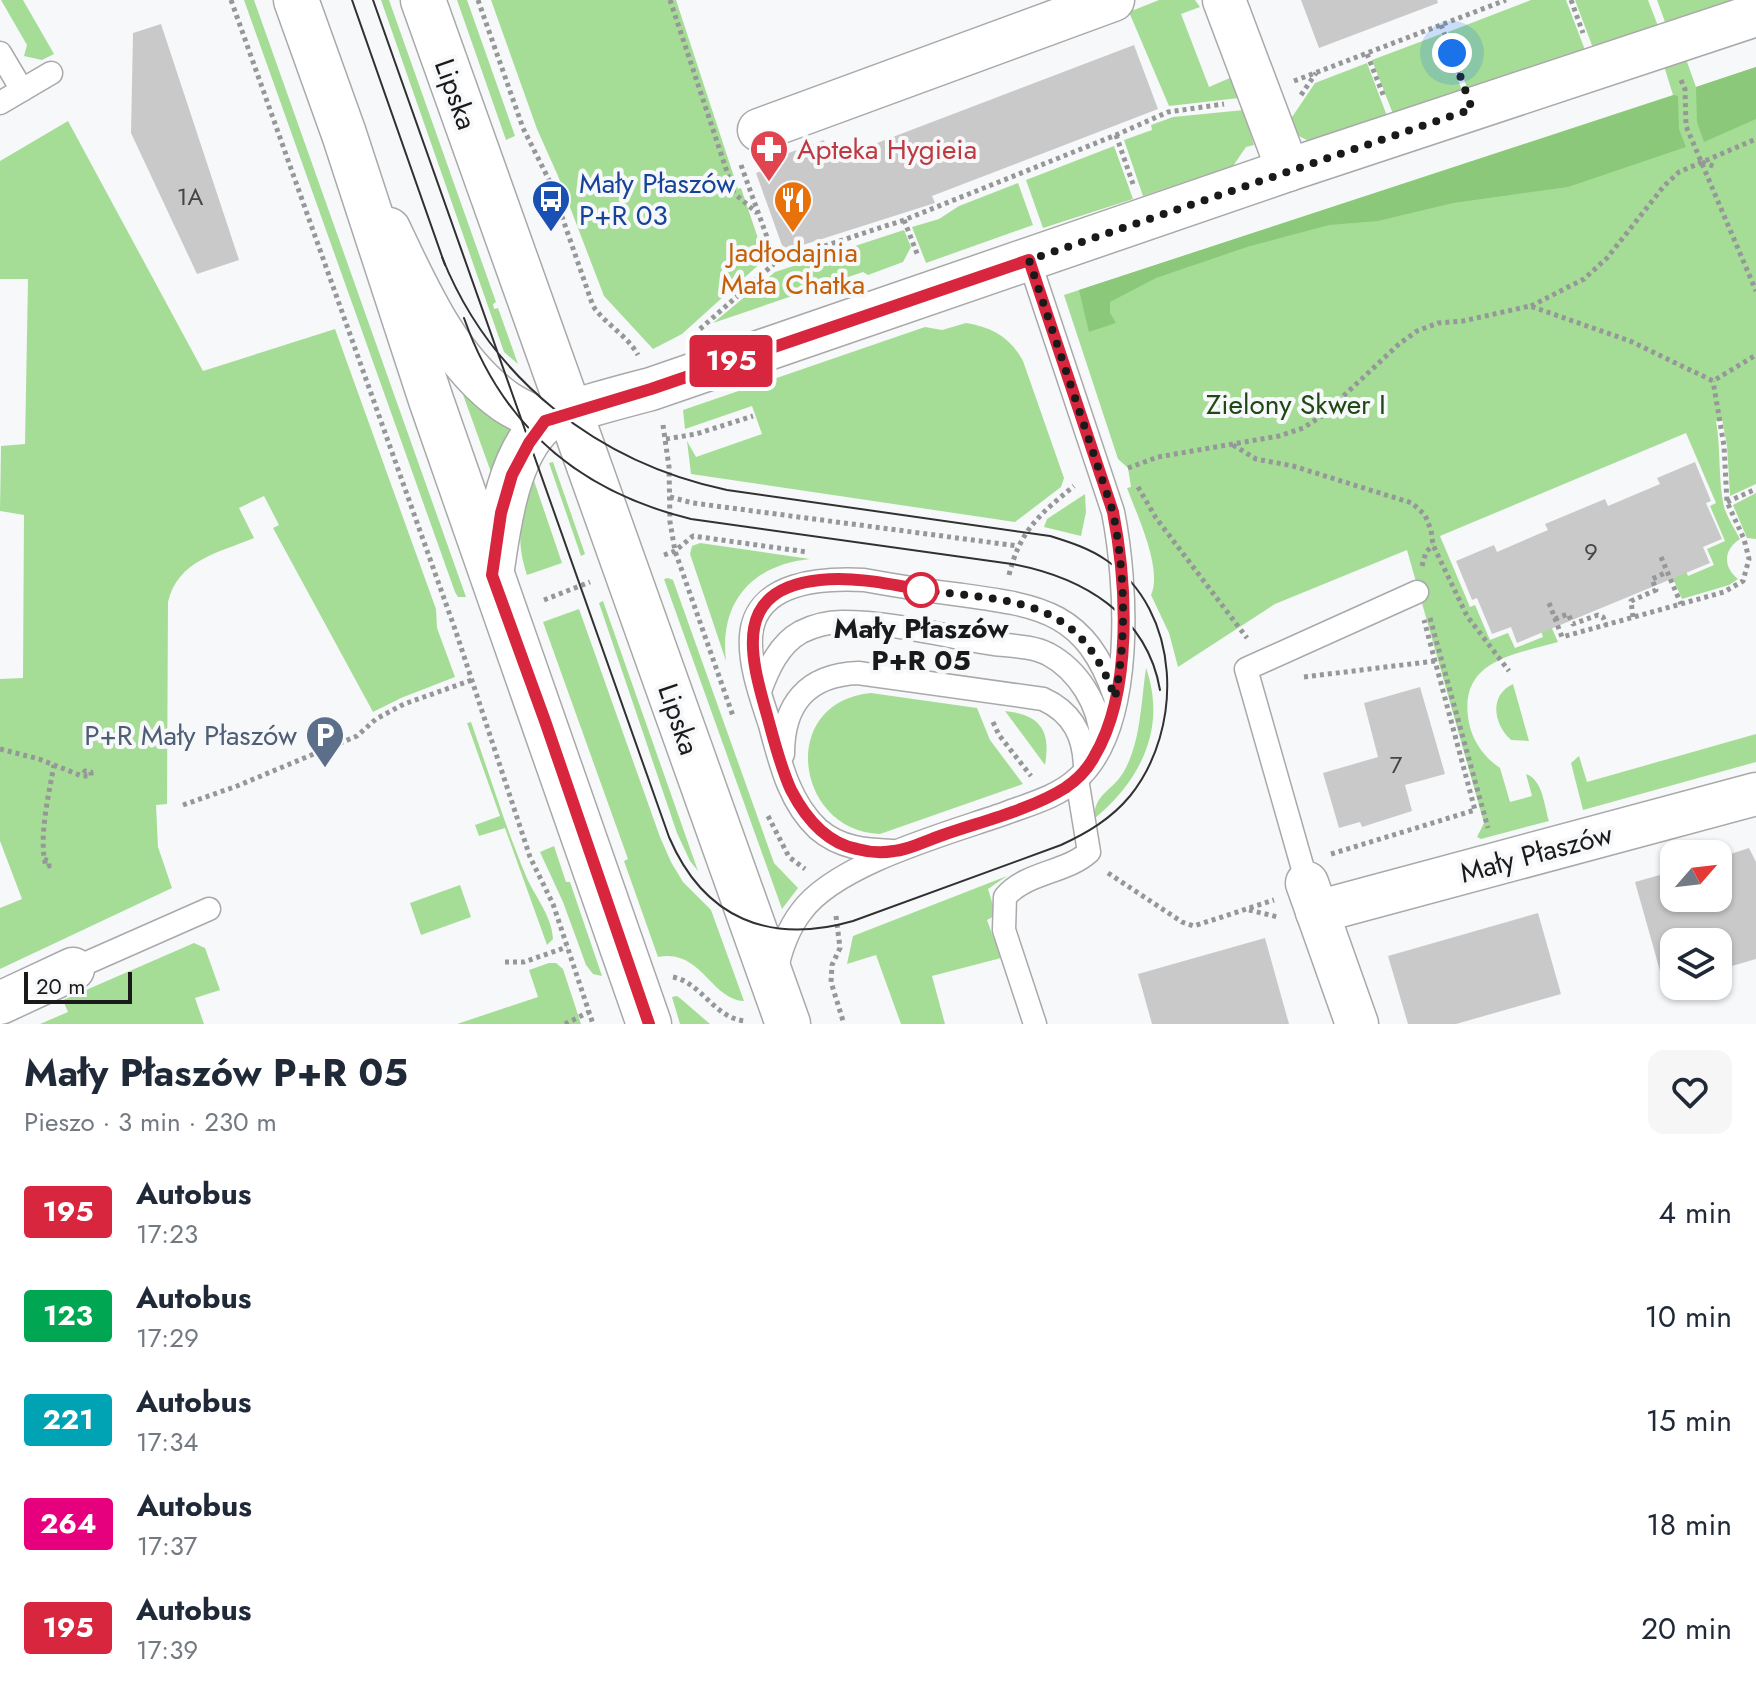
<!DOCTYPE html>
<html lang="pl">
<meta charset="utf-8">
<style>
body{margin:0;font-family:Jost,sans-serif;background:#f6f6f7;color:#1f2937;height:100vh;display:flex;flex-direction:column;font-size:30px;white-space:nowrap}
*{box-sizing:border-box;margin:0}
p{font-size:26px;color:#747a83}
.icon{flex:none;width:44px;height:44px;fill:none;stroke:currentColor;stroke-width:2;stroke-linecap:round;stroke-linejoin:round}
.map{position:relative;height:1024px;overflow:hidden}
.drawer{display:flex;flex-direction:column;background:#fff;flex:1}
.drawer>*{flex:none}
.badge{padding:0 16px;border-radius:6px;font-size:28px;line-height:52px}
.needle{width:52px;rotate:62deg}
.tools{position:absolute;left:1660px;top:840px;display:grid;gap:16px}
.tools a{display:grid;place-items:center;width:72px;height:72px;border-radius:16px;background:#fff;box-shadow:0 2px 6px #0004;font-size:40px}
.scale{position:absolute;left:24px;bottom:20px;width:108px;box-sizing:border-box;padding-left:8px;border:4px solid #1a1a1b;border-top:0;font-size:22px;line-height:28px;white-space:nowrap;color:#1a1a1b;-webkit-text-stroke:6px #f7f8fa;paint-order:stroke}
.you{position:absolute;width:40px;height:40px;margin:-20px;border:6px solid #fff;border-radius:50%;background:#1a73e8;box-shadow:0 0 0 12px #1a73e833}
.map>.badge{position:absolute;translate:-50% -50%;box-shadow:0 0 0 4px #fff}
.round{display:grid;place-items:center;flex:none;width:84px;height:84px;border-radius:16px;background:#f6f6f7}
.overview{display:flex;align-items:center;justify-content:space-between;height:136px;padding:0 24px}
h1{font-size:38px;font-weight:700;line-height:60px}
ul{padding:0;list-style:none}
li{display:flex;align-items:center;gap:24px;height:104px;padding:0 24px}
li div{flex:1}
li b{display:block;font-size:30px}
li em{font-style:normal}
li .badge{min-width:88px;font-weight:700;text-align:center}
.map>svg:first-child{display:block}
.green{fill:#a6dd96}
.forest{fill:#8bc87a}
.building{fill:#cac9ca}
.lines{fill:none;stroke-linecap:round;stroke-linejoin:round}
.lane-casing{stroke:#a9a9ab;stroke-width:25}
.street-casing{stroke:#a9a9ab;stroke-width:45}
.primary-casing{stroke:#a9a9ab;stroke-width:47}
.path{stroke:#969799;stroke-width:5;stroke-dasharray:4 4;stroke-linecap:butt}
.lane{stroke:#fff;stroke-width:22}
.street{stroke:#fff;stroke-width:42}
.primary{stroke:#fff;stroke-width:44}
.tram{stroke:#313132;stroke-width:2}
.line-casing{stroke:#fff;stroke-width:18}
.line{stroke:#d7263d;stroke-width:12}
.walk{stroke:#1a1a1b;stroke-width:8;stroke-dasharray:0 14.4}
.stop-dot{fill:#fff;stroke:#d7263d;stroke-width:4}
.labels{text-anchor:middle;stroke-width:8;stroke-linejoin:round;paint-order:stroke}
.number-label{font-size:24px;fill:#464647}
.street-label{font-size:28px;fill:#1a1a1b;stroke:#f7f8fa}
.health-label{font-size:28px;fill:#be3a42;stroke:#f7f8fa;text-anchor:start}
.transit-label{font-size:28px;fill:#164399;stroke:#f7f8fa;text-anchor:start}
.food-label{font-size:28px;fill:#c56008;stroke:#f7f8fa}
.park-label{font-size:28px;fill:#204814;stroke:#f7f8fa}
.stop-label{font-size:28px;font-weight:bold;fill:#1a1a1b;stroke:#f7f8fa}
.service-label{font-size:28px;fill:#4e5e75;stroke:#f7f8fa;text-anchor:end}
</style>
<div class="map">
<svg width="1756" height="1024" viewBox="0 0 1756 1024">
<rect width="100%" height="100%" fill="#f7f8fa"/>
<g class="green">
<path d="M1 0H23L54 54 42 60 24 56 27 45Z"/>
<path d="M244 0H254L466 597H458L455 592Z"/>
<path d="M381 0H389L496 302 493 304 494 309 498 308 518 364 504 352Z"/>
<path d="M457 0H467L515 136 506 140Z"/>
<path d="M491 0H676L738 189 741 188 765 259 682 334 653 349 604 296 558 176 537 129Z"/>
<path d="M1159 0H1195L1200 7 1181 14 1209 87 1232 77 1239 98 1169 106 1129 12Z"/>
<path d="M1531 0H1566L1585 50 1467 88 1448 32Z"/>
<path d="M1575 0H1648L1658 26 1593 48Z"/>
<path d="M1657 0H1732L1665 22Z"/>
<path d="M1441 34 1463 93 1393 114 1372 60Z"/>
<path d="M1686 59 1696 87 1756 67V484L1730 496 1727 446 1722 419 1716 421C1721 448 1718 486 1725 510 1729 520 1735 530 1740 539 1723 550 1723 567 1738 579L1729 585 1682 599 1671 574 1685 569 1688 576 1714 565 1707 549 1725 541 1710 506 1716 503 1686 433 1440 536 1470 607 1475 605 1490 640 1508 633 1515 648 1543 637 1540 628 1550 624 1558 642C1512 655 1457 661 1469 723 1473 742 1484 757 1500 768L1510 802 1532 796 1526 774C1543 780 1544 805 1549 821L1481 839 1477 837 1484 823 1407 550 1275 604 1178 667 1169 633 1151 595C1163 569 1137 515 1127 488L1131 487 1128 468 1118 459 1064 295 1673 95 1664 66Z"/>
<path d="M1367 63 1387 116 1310 141C1300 138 1292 132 1288 123L1315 83Z"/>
<path d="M1244 110 1254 145 1246 147 1233 166 1143 196 1124 140 1152 130 1151 125 1173 117Z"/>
<path d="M68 121 203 371 335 329 436 609 437 628 455 677 401 698 373 712 273 528 279 525 264 496 239 508 254 538C218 553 178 560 168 602L167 804 156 805 158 847 172 888 0 969V908L22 899 0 841V679L23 678 24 515 0 511 1 446 25 444 28 279H0V161Z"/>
<path d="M1114 146 1133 199 1043 228 1026 180Z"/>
<path d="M1018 183 1033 225 926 263 912 227 939 219 959 206Z"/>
<path d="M904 230 911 247 903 262 868 275 863 272 713 323 775 272Z"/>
<path d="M966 323C992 327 1011 338 1023 361L1064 478 1061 487 1015 522 691 474 687 441 696 457 762 434 752 406 685 429 683 410 925 327 942 330Z"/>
<path d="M461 389 504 416 512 437 492 475Z"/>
<path d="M553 462 585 554 581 556 549 463Z"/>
<path d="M532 475 562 563 527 575C514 536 522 513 532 475Z"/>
<path d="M1756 493V539L1747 538 1733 505Z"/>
<path d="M1085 494 1086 512 1081 536 1044 527 1047 519Z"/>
<path d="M700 543 810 559C752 565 719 602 726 661L690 554 692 546Z"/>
<path d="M668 578 673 580 774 863 798 888 782 909 664 579Z"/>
<path d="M603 601 698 871 690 861 677 833 599 603Z"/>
<path d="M579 609 660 837 671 862 683 882 711 910 744 1001C711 1000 701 948 658 957L624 861 628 859 543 622Z"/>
<path d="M1146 668C1167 728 1141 780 1094 819 1094 794 1111 792 1123 773 1141 743 1141 701 1146 668Z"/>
<path d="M1513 684 1529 741 1511 740C1493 724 1489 695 1513 684Z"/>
<path d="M871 693 977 708 990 740 1023 784 880 834C795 831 777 702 871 693Z"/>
<path d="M1005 711C1040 715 1051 730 1045 765Z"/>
<path d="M471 722C489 773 505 826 526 876 535 897 552 916 553 939L547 945 505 828 479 836 475 825 500 816 467 723Z"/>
<path d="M1756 734V762L1583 810 1571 763 1579 756 1587 782Z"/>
<path d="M554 846 566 882H570L602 976 593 974 586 965 563 902 540 852Z"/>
<path d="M1007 876 988 889 996 915 987 920 1001 958 932 976 945 1024H901L876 955 847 964 853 936Z"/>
<path d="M460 885 471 917 421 935 410 903Z"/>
<path d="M194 943 205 948 220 990 195 998 204 1024H40L68 1012 63 1000Z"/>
<path d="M549 963H556L563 969 581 1024H457L538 997 529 970Z"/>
<path d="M677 996 681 999 710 1024H680L672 997Z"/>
</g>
<g class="forest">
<path d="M1756 67V119L1704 142 1697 122 1696 87Z"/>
<path d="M1674 95 1678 96 1679 129 1686 147 1568 187 1453 203 1378 221 1329 225 1250 246 1156 278 1110 302V313L1116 323 1089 332 1079 290Z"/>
</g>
<g class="building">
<path d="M1301 0H1437L1438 3 1319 48Z"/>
<path d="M161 24 239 260 197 274 131 133 133 33Z"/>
<path d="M1134 45 1158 109 932 196 935 203 784 251 756 173 778 165 775 158 824 140 830 159 856 149V151Z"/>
<path d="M1695 462 1711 501 1706 503 1722 539 1703 547 1710 563 1517 643 1511 627 1492 634 1477 598 1472 600 1456 561 1494 545 1497 552 1548 530 1545 524 1605 499 1608 506 1660 484 1657 478Z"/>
<path d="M1420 687 1445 774 1405 785 1412 811 1362 827 1360 822 1339 828 1323 773 1378 757 1364 703Z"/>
<path d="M1749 848 1756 862V959L1718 970V942H1674V982L1664 985 1635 882 1674 871V898H1718V858Z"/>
<path d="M1538 913 1561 994 1456 1024H1408L1388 956Z"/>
<path d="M1265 938 1289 1024H1152L1138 974Z"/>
</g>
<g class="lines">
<g class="lane-casing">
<g id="lane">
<path d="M0 53 22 90"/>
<path d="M0 103 51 73"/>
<path d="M760 691C768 669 779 644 801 632 813 626 828 622 842 622 893 622 944 636 994 644 1012 646 1032 646 1048 654 1078 670 1100 705 1101 739"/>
<path d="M783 754C783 704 807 675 858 673L1043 699C1074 713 1085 738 1085 770"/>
<path d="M892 851C865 850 840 848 818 829 789 802 780 762 770 725 761 697 749 665 751 636 755 581 823 578 864 580 897 586 929 591 962 595 1042 606 1086 612 1115 697"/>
<path d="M1307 883 1246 669 1417 592"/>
<path d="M73 969 209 909"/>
<path d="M776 973C780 952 788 929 801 912 836 863 950 833 1006 813 1030 804 1057 797 1077 779 1136 727 1127 582 1113 512L1029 260"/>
<path d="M1035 1024 1004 930 1005 897C1026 872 1066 873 1089 852L1077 779"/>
</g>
</g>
<g class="street-casing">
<g id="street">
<path d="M1224 0 1288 170"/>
<path d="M759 130 1113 0"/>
<path d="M389 229C418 290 449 362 506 402 518 410 532 416 545 421"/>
<path d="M492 575C499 528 507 456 544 423 554 414 632 394 651 389L1288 170 1756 15"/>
<path d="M1307 883 1357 1024"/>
<path d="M1317 912 1756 794"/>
<path d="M0 1003 73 969"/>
</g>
</g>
<g class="primary-casing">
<g id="primary">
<path d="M296 0 344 134 431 400 649 1024"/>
<path d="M423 0 788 1024"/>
</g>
</g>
<g class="path">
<path d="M231 0 456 632 530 857 553 904 593 1024"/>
<path d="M478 0 523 128 550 182 593 306C606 325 627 335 638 355"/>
<path d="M670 0 734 193 757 213"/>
<path d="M1571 0 1583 33"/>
<path d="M1441 25 1459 73"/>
<path d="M1367 54 1384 97"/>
<path d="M1681 80 1685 89 1686 126 1756 291"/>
<path d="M1294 81 1506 0"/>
<path d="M1301 95 1316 73"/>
<path d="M1116 135 1133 184"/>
<path d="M1702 162 1716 167"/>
<path d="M741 165 776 262"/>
<path d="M904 220 918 256"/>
<path d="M1531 306 1584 279 1607 258 1664 186 1679 172 1756 139"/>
<path d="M700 329 776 262 904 220 1116 135 1168 112 1224 104"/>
<path d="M663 425 669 467 670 522 675 551 733 716"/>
<path d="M666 439 696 434 753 416"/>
<path d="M1233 445 1256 459 1293 466 1412 503 1425 515 1431 530 1433 545 1467 616 1509 671"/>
<path d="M1128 468 1158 457 1279 436 1303 428 1322 416 1399 344 1417 331 1438 323 1463 321 1530 306 1630 341 1713 381 1756 355"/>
<path d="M1138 487 1156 518 1247 638"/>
<path d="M670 497 693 503 1018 546"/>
<path d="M1727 502 1756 489"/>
<path d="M664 555 675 551 693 536 807 552"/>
<path d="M1661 557 1681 604"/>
<path d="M1422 566 1426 552 1433 545"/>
<path d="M1009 575C1020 530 1040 514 1074 486"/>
<path d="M544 600 590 582"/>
<path d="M1549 603 1562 637 1724 592 1743 581 1749 559 1744 539 1727 502 1724 446 1713 381"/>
<path d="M1633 617 1631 601 1656 590 1652 579 1667 572"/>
<path d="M1430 618 1488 828"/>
<path d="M1555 619 1568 614 1573 624 1598 615 1603 617 1606 625"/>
<path d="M1304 677 1435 661"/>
<path d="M993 722 999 735 1031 776"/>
<path d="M0 749 39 759 82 776H91V772L85 771 82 776"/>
<path d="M183 805 237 786 357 736 376 719 404 704 472 680"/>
<path d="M768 816 789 857 805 869"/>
<path d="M1331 854 1475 810 1424 620"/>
<path d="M44 859 49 861V866H46C38 839 49 793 54 765"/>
<path d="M1108 873 1182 922 1194 926 1274 900"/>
<path d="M1249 910 1278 917"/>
<path d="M836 916 840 948 832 965 831 982 844 1024"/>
<path d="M505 962H524L567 947"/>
<path d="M673 977C702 983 714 1018 745 1021"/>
<path d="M565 1024 589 1012"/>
</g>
<use href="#lane" class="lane"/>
<use href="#street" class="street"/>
<use href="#primary" class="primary"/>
<g class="tram">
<path d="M352 0 445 265"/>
<path d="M373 0C472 279 571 558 669 837 704 919 770 945 853 921L1061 845C1087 833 1111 819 1130 796 1184 729 1182 611 1106 560 1089 548 1069 542 1050 536L727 490C599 463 491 380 442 257"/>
<path d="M464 318C502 426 580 492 691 519L1012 564C1082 577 1147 614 1160 690"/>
</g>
</g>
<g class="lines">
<g class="line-casing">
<path id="line" d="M649 1024 545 721 492 575 501 513 512 475 529 443 545 421 651 389 1029 260 1113 512C1127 583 1133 692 1094 757 1087 770 1077 780 1065 788 1030 810 979 822 940 836 925 841 909 850 894 851 883 853 868 852 857 849 826 843 805 817 791 790 780 766 774 740 767 715 749 653 733 589 820 580 856 576 894 585 929 591"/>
</g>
<use href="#line" class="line"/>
<path class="walk" d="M921 590C1012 601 1080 597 1115 698 1127 636 1125 574 1113 512L1029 260 1472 109 1452 53"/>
</g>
<defs>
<g id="pharmacy-pin" transform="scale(2)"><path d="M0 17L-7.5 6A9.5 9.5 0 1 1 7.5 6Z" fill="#e0444e" stroke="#f7f8fa"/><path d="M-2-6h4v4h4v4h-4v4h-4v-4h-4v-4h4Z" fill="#fff"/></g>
<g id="bus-pin" transform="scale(2)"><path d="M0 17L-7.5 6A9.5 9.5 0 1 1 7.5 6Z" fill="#1a4fb4" stroke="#f7f8fa"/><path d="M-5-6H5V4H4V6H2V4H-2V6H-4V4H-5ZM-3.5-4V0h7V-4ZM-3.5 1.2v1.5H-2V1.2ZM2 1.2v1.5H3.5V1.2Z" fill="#fff"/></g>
<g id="restaurant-pin" transform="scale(2)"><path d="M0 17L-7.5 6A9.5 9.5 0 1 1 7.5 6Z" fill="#e8710a" stroke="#f7f8fa"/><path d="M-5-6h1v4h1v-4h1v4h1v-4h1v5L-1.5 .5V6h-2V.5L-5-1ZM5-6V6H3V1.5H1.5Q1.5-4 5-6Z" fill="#fff"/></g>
<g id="parking-pin" transform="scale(2)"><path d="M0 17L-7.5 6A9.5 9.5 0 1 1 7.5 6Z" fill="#5c6f8a" stroke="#f7f8fa"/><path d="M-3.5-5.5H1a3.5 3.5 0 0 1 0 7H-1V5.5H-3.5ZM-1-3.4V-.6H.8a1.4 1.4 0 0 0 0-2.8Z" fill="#fff"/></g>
</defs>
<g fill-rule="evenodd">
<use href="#pharmacy-pin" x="769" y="149"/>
<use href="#bus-pin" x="551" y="199"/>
<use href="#restaurant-pin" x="793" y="200"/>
<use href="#parking-pin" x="325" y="735"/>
</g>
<circle class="stop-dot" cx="921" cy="590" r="16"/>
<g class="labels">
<g class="number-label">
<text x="190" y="205">1A</text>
<text x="1591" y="560">9</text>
<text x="1396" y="773">7</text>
</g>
<g class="street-label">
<text transform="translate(456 94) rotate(70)" y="10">Lipska</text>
<text transform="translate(679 719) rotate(71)" y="10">Lipska</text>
<text transform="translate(1536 853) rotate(-15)" y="10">Mały Płaszów</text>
</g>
<g class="health-label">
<text x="797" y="159">Apteka Hygieia</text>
</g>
<g class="transit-label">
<text x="579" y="193">Mały Płaszów<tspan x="579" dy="32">P+R 03</tspan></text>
</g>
<g class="food-label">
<text x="793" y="262">Jadłodajnia<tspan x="793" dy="32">Mała Chatka</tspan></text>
</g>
<g class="park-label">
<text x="1296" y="414">Zielony Skwer I</text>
</g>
<g class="stop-label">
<text x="921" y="638">Mały Płaszów<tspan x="921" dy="32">P+R 05</tspan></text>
</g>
<g class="service-label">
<text x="297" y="745">P+R Mały Płaszów</text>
</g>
</g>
</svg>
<div class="tools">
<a><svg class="needle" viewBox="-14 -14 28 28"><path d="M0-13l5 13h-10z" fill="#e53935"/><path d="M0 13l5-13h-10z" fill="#747a83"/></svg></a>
<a><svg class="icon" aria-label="layers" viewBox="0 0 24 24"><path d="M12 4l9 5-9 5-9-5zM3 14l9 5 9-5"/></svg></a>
</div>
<div class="scale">20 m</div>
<div class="you" style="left:1452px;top:53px"></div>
<b class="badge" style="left:731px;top:361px;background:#d7263d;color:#fff">195</b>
</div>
<section class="drawer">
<div class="overview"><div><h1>Mały Płaszów P+R 05</h1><p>Pieszo · 3 min · 230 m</p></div><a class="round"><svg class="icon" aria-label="heart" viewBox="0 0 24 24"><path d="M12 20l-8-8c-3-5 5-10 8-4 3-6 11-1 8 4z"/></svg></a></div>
<ul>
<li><span class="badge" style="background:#d7263d;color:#fff">195</span><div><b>Autobus</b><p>17:23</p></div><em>4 min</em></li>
<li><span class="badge" style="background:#00a651;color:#fff">123</span><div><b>Autobus</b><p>17:29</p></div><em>10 min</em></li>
<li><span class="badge" style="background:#00a3b4;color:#fff">221</span><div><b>Autobus</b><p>17:34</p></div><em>15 min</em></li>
<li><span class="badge" style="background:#e6007e;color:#fff">264</span><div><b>Autobus</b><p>17:37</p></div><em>18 min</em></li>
<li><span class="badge" style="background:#d7263d;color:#fff">195</span><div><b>Autobus</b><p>17:39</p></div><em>20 min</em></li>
</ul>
</section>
